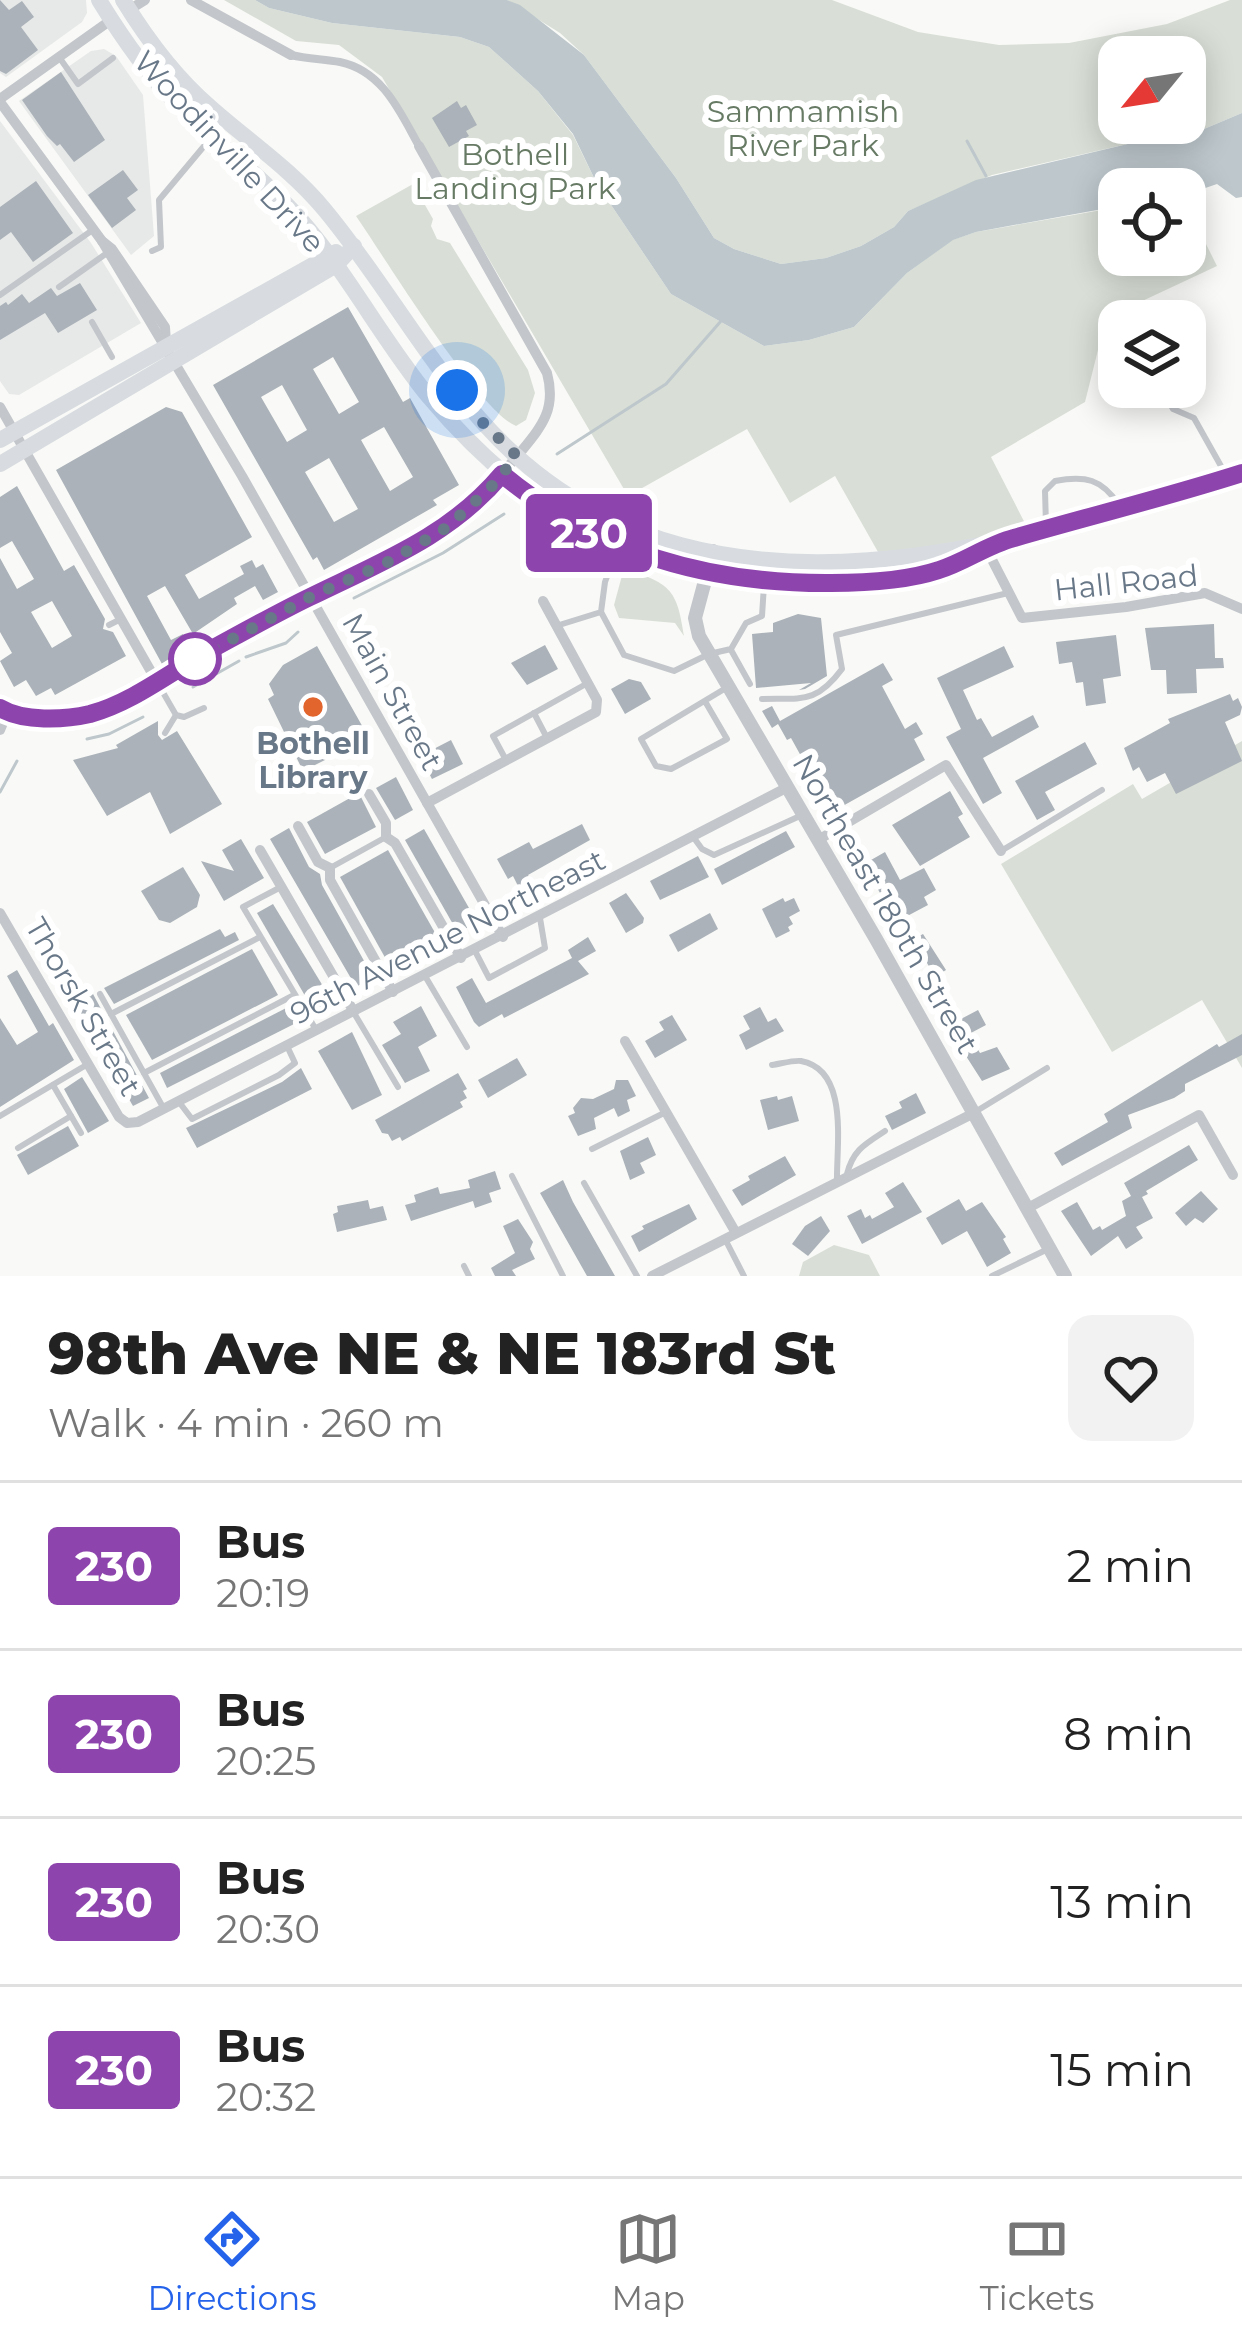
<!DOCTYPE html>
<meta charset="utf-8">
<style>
body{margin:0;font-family:Montserrat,sans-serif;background:#f2f2f2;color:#222;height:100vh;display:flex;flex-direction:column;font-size:45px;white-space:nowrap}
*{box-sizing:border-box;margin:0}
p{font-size:39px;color:#767676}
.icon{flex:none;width:66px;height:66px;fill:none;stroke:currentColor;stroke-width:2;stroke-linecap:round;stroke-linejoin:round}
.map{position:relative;height:1276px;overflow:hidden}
.side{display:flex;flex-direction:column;background:#fff;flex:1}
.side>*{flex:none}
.badge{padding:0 24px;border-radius:9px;font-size:42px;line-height:78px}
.needle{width:78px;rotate:240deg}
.controls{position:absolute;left:1098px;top:36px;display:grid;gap:24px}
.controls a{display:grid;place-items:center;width:108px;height:108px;border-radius:24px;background:#fff;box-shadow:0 6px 30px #0003;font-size:60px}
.you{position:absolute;width:60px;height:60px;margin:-30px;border:9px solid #fff;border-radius:50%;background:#1a73e8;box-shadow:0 0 0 18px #1a73e833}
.map>.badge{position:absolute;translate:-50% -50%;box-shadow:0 0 0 6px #fff}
.round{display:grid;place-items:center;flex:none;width:126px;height:126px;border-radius:24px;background:#f2f2f2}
.headline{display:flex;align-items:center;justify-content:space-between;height:204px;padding:0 48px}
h1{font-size:57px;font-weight:800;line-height:90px}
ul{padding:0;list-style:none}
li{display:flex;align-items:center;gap:36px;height:168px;padding:0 48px;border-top:3px solid #e0e0e0}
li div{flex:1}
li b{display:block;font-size:45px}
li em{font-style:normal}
li .badge{min-width:132px;font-weight:700;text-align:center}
.menu{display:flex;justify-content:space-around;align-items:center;height:168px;border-top:3px solid #e0e0e0;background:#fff;font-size:33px;color:#767676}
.menu a{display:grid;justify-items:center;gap:6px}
.menu .selected{color:#2563eb}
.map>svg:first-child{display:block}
.built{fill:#e7e9e8}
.green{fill:#d9dfd6;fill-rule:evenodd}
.water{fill:#bdc7cc}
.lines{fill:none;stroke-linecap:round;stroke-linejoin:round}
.stream{stroke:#bdc7cc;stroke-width:3}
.building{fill:#abb2b9;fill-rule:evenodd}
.service{stroke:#c3c6cb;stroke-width:6}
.pedestrian{stroke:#c3c6cb;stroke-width:8}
.minor{stroke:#c3c6cb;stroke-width:10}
.tertiary{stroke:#c3c6cb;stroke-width:14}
.primary{stroke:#d8dce0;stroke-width:16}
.line-casing{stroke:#fff;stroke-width:27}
.line{stroke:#8e44ad;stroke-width:18}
.walk{stroke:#697888;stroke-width:12;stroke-dasharray:0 21.6}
.stop-dot{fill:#fff;stroke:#8e44ad;stroke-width:6}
.poi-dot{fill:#e3652e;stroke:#fff;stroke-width:4.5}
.labels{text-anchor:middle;stroke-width:12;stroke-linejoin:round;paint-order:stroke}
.park-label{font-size:30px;fill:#667a64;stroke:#fff}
.street-label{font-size:30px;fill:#697888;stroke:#fff}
.poi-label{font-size:30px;font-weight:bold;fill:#697888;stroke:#fff}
</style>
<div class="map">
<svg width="1242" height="1276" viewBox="0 0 1242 1276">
<rect width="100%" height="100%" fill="#f9faf7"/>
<g class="built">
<path d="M0 0H86L87 13 82 22 6 77 0 73Z"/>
<path d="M104 49 116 56 143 95 154 236 131 255 19 101 91 51Z"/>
<path d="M0 121 91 243 141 323 19 395 9 394 0 381Z"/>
</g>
<g class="green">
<path d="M224 0H255L269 8 332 23 460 37 489 47 538 91 573 135 597 184 671 294 764 346 809 340 854 327 907 273 952 240 976 232 1119 207V255H1185V202L1217 266 1106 318 1085 402 991 457 1030 533 882 559 835 476 790 503 747 429 628 496 382 77 339 45 296 41Z"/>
<path d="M507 0H832L918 32 999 45 1069 43 1167 24 1230 0H1242V113L1185 137 1136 142 992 175 908 211 894 227 861 246 826 258 781 264 734 249 714 238 676 178 584 55 560 33ZM1119 57H1185V123H1119Z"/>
<path d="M413 184 433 219 431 226 437 239 450 243 528 370 535 393 526 420 516 426C478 410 385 258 356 216Z"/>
<path d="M624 568C669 584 677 587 684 636L675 623 619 618 614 605Z"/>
<path d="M1242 741V1068L1202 1000 1112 1052 1001 864 1133 784 1142 799Z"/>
<path d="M834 1245 869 1255 880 1276H799L803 1262Z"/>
</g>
<path class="water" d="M255 0H507L520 5 584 55 676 178 714 238 734 249 781 264 826 258 861 246 894 227 908 211 976 180 1136 142 1185 137 1242 113V197L1236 198 1217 184 1185 195V189H1119V206L976 232 953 240 907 273 854 327 809 340 764 346 671 294 597 184 573 134 538 91 489 47 460 37 332 23 269 8Z"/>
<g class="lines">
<g class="stream">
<path d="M967 141 986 176"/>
<path d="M557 454 666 384 721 321"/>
<path d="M354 598 443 553 504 514"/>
<path d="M246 657 286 643 298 632"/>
<path d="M193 687 239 661"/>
<path d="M87 739 109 734 143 717"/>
<path d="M0 792 17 761"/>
</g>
</g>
<g class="building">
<path d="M0 0 9 10 22 1 34 17 21 27 38 50 6 74 0 71Z"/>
<path d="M61 72 105 140 74 162 60 144 57 146 47 136 22 100Z"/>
<path d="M457 101 461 108 466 105 477 125 466 131 469 136 449 147 432 118Z"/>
<path d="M123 170 138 190 127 198 136 210 112 228 88 195Z"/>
<path d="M36 181 73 233 33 262 11 232 0 240V207Z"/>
<path d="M80 283 97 310 58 333 45 313 0 340V306L6 302 8 305 22 294 29 303 51 288 57 296Z"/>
<path d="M348 307 403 402 410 398 459 485 433 500 437 505 324 570 317 557 313 560 213 385ZM333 357 359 402 339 414 313 369ZM282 385 307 430 287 442 261 397ZM384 427 413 477 390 491 361 440ZM329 458 358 509 334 522 305 472Z"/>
<path d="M166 407 182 412 252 537 185 575 199 599 244 574 240 566 252 560 256 568 263 564 278 592 263 600 255 586 234 598 237 604 193 634 165 586 147 596 171 640 183 634 191 647 162 664 56 470Z"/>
<path d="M17 486 64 571 74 565 105 619 103 629 113 632 126 656 55 695 51 688 36 696 26 680 14 687 0 661 12 653 0 632V558L17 589 34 579 12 541 0 548V497ZM52 601 72 636 52 648 31 612Z"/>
<path d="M798 614 821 618 827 676 805 689 799 690 811 683 756 688 752 634 773 632V623Z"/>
<path d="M1214 624 1215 658H1223L1224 668 1196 669 1197 693 1167 694 1166 670H1151L1145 628Z"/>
<path d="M1116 635 1121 676 1103 679 1106 703 1086 706 1083 682 1076 683 1072 662 1059 664 1056 642Z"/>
<path d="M545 645 558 669 527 685 511 663Z"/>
<path d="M317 646 369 738 303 771 268 699 274 695 269 684 283 665Z"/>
<path d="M1004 646 1014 667 963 690 977 720 981 718 992 737 1033 715 1039 727 983 758 1002 793 983 804 946 737 961 729 937 678Z"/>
<path d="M883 663 893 680 882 686 905 729 916 722 923 734 914 739 925 760 832 812 791 738 787 740 778 724 772 728 762 711 772 706 780 721Z"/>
<path d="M629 679 641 682 651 699 625 714 611 689Z"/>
<path d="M1230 694 1233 701 1238 698 1242 707 1240 715 1225 722 1242 761 1176 794 1165 773 1147 782 1139 767 1133 771 1124 748 1170 723 1168 719Z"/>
<path d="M158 721V735L162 740 177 731 222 804 170 834 150 792 107 816 73 760 118 748 116 745Z"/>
<path d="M451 740 463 764 432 779 420 756Z"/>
<path d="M1085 742 1097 764 1045 792 1055 810 1037 820 1015 781Z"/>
<path d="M396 777 413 810 395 820 376 788Z"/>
<path d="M950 791 963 814 958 817 970 837 920 866 892 825Z"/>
<path d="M359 793 376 827 325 854 307 822Z"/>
<path d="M582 824 590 840 528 875 535 887 522 894 513 876 508 879 497 859 529 842 533 849Z"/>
<path d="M289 828 309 867 320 874 322 885 373 977 356 987 270 839Z"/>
<path d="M424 829 477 922 458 933 405 840Z"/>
<path d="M786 831 795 847 722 885 714 869Z"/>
<path d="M241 839 264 878 224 901 201 861 234 871 222 850Z"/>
<path d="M388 850 442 945 392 970 340 877Z"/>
<path d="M885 852 900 880 924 868 936 890 924 897 928 905 896 922 864 864Z"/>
<path d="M698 856 709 877 660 900 650 881Z"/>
<path d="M183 867 200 895 197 907 170 923 159 920 141 891Z"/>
<path d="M626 893 644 918 643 923 626 933 609 903Z"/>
<path d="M783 898 785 902 794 898 800 911 789 917 793 924 788 927 790 931 776 938 762 909Z"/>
<path d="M273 904 329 996 332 1004 315 1013 257 913Z"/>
<path d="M710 913 718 929 678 952 669 935Z"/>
<path d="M220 929 225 937 235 932 239 940 114 1004 104 988Z"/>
<path d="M923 934 946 970 935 977 927 963 912 965 906 954 914 950 910 941Z"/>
<path d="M588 937 596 951 578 961 589 974 504 1018 502 1014 479 1027 474 1022 456 987 472 978 486 1003 572 958 568 950Z"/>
<path d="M252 949 278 995 152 1060 126 1015Z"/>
<path d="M17 970 49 1026 53 1023 74 1060 0 1107V1018L17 1045 38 1032 7 976Z"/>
<path d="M93 994 149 1098 133 1106 74 1004Z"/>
<path d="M292 1005 302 1020 167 1088 160 1073Z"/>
<path d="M421 1006 437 1036 418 1047 430 1071 405 1083 382 1045 401 1034 393 1022Z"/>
<path d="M760 1007 768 1022 776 1018 784 1031 746 1050 739 1035 750 1029 743 1016Z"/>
<path d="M978 1010 986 1025 969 1034 980 1053 997 1047 1010 1069 982 1081 950 1031 957 1027 959 1020Z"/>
<path d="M672 1015 687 1040 655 1058 645 1041 664 1030 659 1022Z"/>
<path d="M352 1032 382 1095 352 1110 318 1051Z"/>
<path d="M1242 1034V1055L1185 1084V1091L1174 1098 1128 1115 1132 1128 1062 1166 1054 1153 1108 1122 1104 1114 1217 1044 1219 1047Z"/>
<path d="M517 1058 527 1075 488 1098 478 1080Z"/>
<path d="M301 1068 312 1089 197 1148 186 1128 282 1082Z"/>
<path d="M458 1073 467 1089 463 1091 467 1098 460 1102 463 1107 402 1141 400 1137 392 1141 388 1134 382 1133 375 1120Z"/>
<path d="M82 1077 109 1121 88 1133 64 1089Z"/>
<path d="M616 1080H628L636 1096 627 1100 630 1111 618 1117 614 1108 594 1118 596 1129 578 1136 568 1116 575 1113 573 1108 581 1098 593 1099 614 1089Z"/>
<path d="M916 1093 926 1113 892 1130 885 1116 902 1108 899 1102Z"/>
<path d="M777 1096 778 1100 792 1096 799 1121 768 1130 760 1100Z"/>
<path d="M68 1126 79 1146 28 1175 17 1155Z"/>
<path d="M648 1137 656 1155 640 1163 645 1173 630 1180 620 1151Z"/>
<path d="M1189 1145 1198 1160 1146 1191 1148 1194 1142 1197 1153 1218 1136 1227 1143 1238 1126 1249 1118 1236 1091 1256 1061 1211 1077 1202 1093 1230 1100 1226 1102 1230 1126 1216 1122 1201 1131 1196 1124 1183Z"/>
<path d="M785 1156 796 1175 742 1206 732 1190 750 1180 748 1176Z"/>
<path d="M495 1171 501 1189 489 1193 492 1202 475 1208 473 1201 411 1221 405 1205 416 1202 414 1195 438 1187 440 1194 470 1188 468 1180Z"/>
<path d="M563 1180 573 1202 615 1276H587L540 1193Z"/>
<path d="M903 1182 922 1212 862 1244 847 1216 861 1209 865 1218 870 1215 872 1219 894 1207 885 1193Z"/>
<path d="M1201 1191 1218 1209 1203 1223 1195 1218 1186 1226 1175 1213Z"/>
<path d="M959 1199 966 1211 982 1202 1006 1237 1003 1239 1011 1253 987 1267 967 1231 942 1245 926 1218Z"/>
<path d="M368 1200 370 1209 383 1206 387 1220 337 1232 333 1214 338 1212 337 1206Z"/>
<path d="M689 1204 697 1219 639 1252 631 1236 644 1229 642 1226Z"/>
<path d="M821 1216 830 1231 808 1256 792 1244 805 1226Z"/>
<path d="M518 1219 533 1242 530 1249 535 1259 512 1270 516 1276H495L491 1268 515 1253 503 1226Z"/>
</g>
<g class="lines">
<g class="service">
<path d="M59 57 78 84 113 58"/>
<path d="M152 251 161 247 159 200 210 139"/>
<path d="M59 287 107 253"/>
<path d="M0 295 94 229"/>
<path d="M92 322 112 357"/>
<path d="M1161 387 1173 409 1194 418 1226 475"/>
<path d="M1046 525 1045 491 1055 481C1085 475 1102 479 1119 505"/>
<path d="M601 612 624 655 674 671 709 654 731 649 746 623 762 616 764 585"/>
<path d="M109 625 121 619"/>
<path d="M556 626 601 612 605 582 617 550"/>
<path d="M731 650 750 684"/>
<path d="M157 682 176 715 184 717 204 708"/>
<path d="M762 699C802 698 816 704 842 669L836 635 1008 593"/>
<path d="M706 703 727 739 671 769 656 766 641 739 726 688"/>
<path d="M534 713 546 736"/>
<path d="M165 733 176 715"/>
<path d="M506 760 493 736 586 684"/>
<path d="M694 838 702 849 714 855 800 816"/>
<path d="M1001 851 1102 790"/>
<path d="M330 868 386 837"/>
<path d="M281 887 243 907 315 1028"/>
<path d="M475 951 489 978 545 948 540 918"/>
<path d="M425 976 467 1047"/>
<path d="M100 994 111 1014"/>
<path d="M354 1013 398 1087"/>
<path d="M772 1065C780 1064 793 1060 801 1061 850 1070 836 1147 837 1182"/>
<path d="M144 1073 294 995"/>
<path d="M53 1085 81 1133"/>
<path d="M179 1102 192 1119 279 1075 295 1063 287 1046"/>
<path d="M164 1109 111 1014 260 937"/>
<path d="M975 1112 1047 1068"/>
<path d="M0 1116 88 1064"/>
<path d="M18 1148 71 1116"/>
<path d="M592 1149 666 1112"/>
<path d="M847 1174C853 1150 865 1144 885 1131"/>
<path d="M512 1176 563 1276"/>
<path d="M584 1183 637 1276"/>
<path d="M725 1239 744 1276"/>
<path d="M464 1266 469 1276"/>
<path d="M992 1276 1048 1249"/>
</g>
<path class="pedestrian" d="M291 55C308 59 324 59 340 62 383 71 400 112 419 146"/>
<g class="minor">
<path d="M191 0 291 55"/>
<path d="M129 10 145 0"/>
<path d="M0 99 111 20"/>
<path d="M0 102 102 241 112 249 165 327 166 343"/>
<path d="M102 241 242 476 503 937"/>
<path d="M0 407 157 682"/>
<path d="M985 546 1022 618 1126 607 1205 593 1242 609"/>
<path d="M0 708C23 723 64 720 90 714 142 700 189 661 236 636 263 622 290 606 318 594 362 574 410 556 448 526 475 505 497 480 519 454 541 427 557 410 547 373L419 146"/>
<path d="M0 730 7 713"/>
<path d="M369 794 386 823V837L395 843 461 958"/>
<path d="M427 803 596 712 597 700 543 601"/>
<path d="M298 826 318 862 330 868V880L393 992"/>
<path d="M818 840 946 765 1001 851"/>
<path d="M260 850 354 1012"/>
<path d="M0 913 119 1117 127 1123 138 1122 788 787"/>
<path d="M625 1041 736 1233"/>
<path d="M1028 1208 1199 1115 1233 1175"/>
<path d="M652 1276 972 1114"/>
</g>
<path class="tertiary" d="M713 551 695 618 699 636 876 939 1065 1276"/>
<g class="primary">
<path d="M99 0C121 36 145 71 175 102 216 143 263 177 301 220 349 275 383 341 429 397 523 509 631 573 779 583 845 587 915 584 974 552"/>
<path d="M123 0C147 39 174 76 209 106 247 140 291 169 324 209 390 288 438 384 514 454 717 639 1013 546 1242 473"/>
<path d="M0 440 336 252"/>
<path d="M0 464 336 265 354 246"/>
</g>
</g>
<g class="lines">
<g class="line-casing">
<path id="line" d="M0 708C23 722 64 720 90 714 134 702 173 670 212 649 245 631 277 613 310 597 381 562 450 536 502 474 597 553 709 584 831 583 866 583 906 581 939 570 965 562 987 545 1014 538 1090 516 1167 497 1242 473"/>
</g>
<use href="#line" class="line"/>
<path class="walk" d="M195 659 310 597 388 562 446 528 491 487 517 456 476 416 457 390"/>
</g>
<circle class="stop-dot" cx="195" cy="659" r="24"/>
<circle class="poi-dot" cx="313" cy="707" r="12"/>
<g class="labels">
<g class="park-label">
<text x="803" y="122">Sammamish<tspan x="803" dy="34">River Park</tspan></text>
<text x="515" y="165">Bothell<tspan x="515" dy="34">Landing Park</tspan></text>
</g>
<g class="street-label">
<text transform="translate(229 152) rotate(47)" y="10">Woodinville Drive</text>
<text transform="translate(1126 583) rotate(-6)" y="10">Hall Road</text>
<text transform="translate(392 692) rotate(61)" y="10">Main Street</text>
<text transform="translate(885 904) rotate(60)" y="10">Northeast 180th Street</text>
<text transform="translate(448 937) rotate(-27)" y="10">96th Avenue Northeast</text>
<text transform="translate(83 1007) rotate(60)" y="10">Thorsk Street</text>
</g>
<g class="poi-label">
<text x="313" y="754">Bothell<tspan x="313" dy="34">Library</tspan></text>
</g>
</g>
</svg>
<div class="controls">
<a><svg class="needle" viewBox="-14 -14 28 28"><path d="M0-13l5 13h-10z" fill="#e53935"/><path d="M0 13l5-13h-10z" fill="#767676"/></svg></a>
<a><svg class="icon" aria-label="locate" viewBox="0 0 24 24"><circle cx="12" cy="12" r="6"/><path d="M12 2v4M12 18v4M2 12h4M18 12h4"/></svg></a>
<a><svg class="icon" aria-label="layers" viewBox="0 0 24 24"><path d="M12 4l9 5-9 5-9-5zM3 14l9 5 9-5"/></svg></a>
</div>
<div class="you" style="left:457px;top:390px"></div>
<b class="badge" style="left:589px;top:533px;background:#8e44ad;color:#fff">230</b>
</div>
<section class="side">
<div class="headline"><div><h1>98th Ave NE &amp; NE 183rd St</h1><p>Walk · 4 min · 260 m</p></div><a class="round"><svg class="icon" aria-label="heart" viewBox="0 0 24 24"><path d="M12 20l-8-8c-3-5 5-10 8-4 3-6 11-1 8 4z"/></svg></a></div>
<ul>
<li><span class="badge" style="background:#8e44ad;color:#fff">230</span><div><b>Bus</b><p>20:19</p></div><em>2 min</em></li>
<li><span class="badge" style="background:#8e44ad;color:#fff">230</span><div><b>Bus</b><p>20:25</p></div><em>8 min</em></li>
<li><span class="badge" style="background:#8e44ad;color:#fff">230</span><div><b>Bus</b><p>20:30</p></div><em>13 min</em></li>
<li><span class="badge" style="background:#8e44ad;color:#fff">230</span><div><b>Bus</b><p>20:32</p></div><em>15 min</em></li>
</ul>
</section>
<nav class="menu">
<a class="selected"><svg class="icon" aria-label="directions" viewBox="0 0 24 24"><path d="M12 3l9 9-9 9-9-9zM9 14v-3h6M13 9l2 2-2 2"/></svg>Directions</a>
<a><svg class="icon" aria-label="map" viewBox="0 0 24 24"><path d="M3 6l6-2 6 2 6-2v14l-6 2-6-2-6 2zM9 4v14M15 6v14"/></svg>Map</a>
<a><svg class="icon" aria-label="tickets" viewBox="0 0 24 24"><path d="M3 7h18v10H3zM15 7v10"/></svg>Tickets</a>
</nav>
